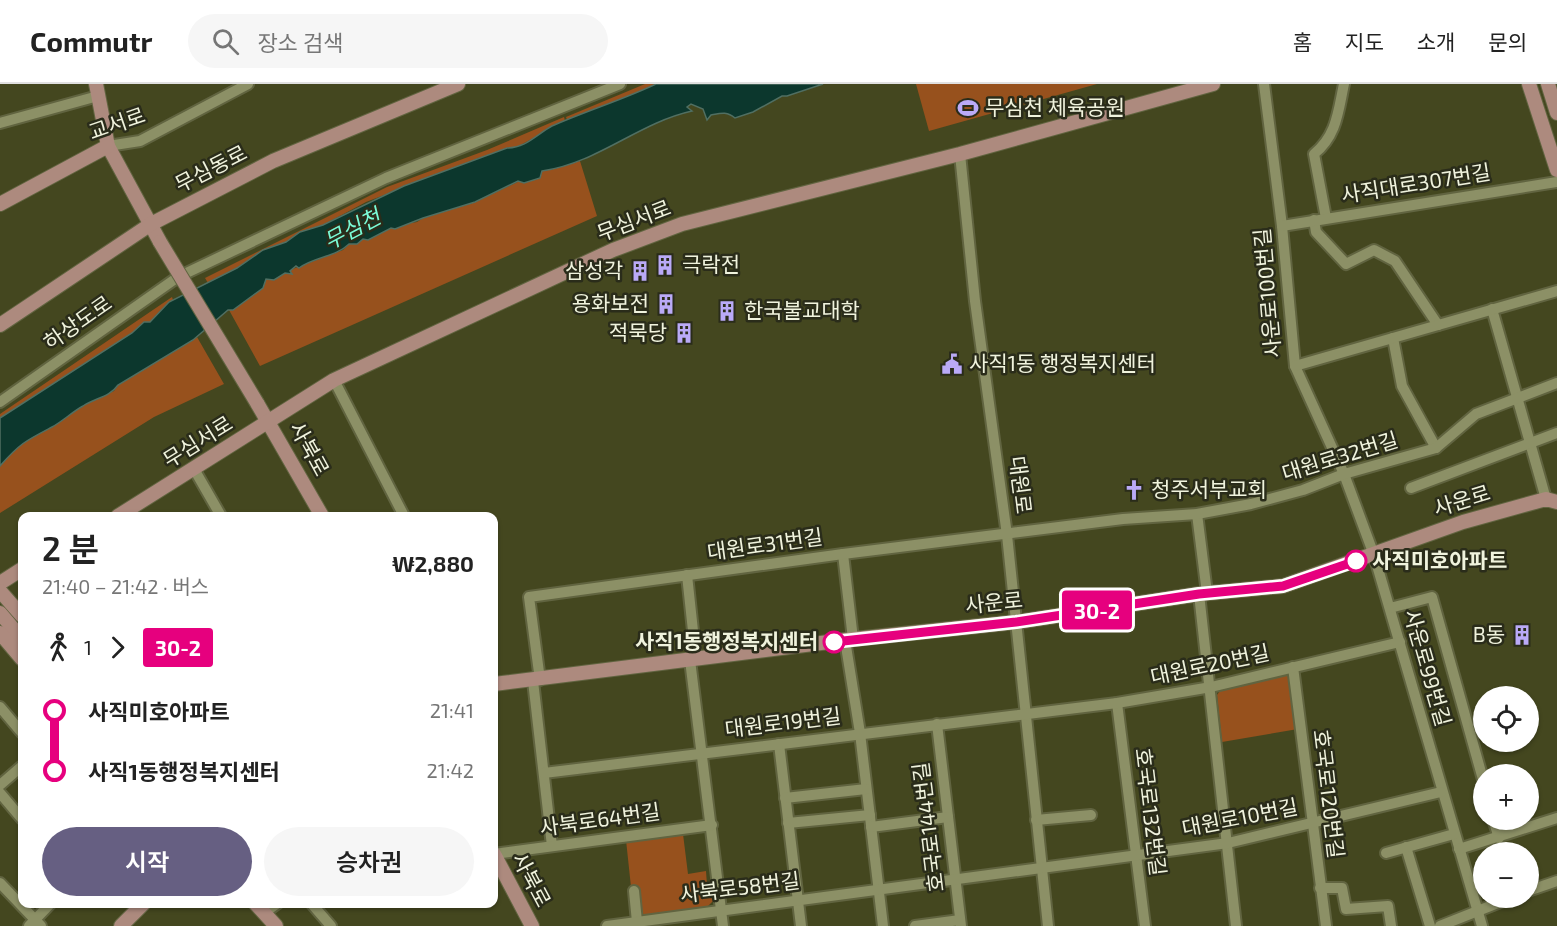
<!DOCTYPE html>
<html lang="ko">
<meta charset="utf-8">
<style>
body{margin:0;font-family:"Exo 2","Noto Sans KR",sans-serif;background:#f6f6f6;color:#222;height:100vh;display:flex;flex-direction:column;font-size:22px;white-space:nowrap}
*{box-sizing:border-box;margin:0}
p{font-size:20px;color:#767676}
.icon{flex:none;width:33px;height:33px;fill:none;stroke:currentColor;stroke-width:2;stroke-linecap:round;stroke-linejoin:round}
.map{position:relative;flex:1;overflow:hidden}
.side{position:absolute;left:18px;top:428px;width:480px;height:396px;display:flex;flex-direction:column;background:#fff;border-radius:12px;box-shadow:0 2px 4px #0004}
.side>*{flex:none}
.badge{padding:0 12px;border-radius:4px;font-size:21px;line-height:39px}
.controls{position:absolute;left:1473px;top:602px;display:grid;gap:12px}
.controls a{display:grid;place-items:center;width:66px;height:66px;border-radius:50%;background:#fff;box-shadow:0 2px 4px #0004;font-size:30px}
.map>.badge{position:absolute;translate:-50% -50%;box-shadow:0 0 0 3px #fff}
.legs{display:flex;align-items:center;gap:9px;height:66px;padding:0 24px;font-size:20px}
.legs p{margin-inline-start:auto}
.headline{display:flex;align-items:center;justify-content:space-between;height:102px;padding:0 24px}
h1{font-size:33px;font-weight:600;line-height:45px}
.action{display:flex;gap:12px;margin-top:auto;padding:12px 24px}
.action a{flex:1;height:69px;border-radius:36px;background:#665f82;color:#fff;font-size:24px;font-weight:600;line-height:69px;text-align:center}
.action a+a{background:#f6f6f6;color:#222}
ul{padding:0 24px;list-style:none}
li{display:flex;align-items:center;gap:21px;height:60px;font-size:22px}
li i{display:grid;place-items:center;width:9px;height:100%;margin:0 8px;background:currentColor}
li i::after{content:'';width:15px;height:15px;margin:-8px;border:4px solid;border-radius:50%;background:#fff}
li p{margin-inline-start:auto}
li:first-child i{background:linear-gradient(#0000 50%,currentColor 0)}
li:last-child i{background:linear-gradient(currentColor 50%,#0000 0)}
header{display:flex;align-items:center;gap:36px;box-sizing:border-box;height:84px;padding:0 30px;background:#fff;border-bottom:2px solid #e0e0e0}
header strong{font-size:28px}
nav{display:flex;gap:33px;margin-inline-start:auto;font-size:21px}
.search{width:420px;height:54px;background:#f6f6f6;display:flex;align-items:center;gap:15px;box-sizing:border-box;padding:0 21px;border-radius:33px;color:#767676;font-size:22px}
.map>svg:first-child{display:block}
.green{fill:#97511d}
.water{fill:#0c372d;stroke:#506f62;stroke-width:1.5}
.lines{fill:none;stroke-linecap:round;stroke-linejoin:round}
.street-casing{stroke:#616440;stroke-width:14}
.secondary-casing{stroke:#616440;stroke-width:16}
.street{stroke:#8c9066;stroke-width:10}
.secondary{stroke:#ad8a7e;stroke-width:14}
.secondary-bridge-casing{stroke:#616440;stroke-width:16;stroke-linecap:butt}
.secondary-bridge{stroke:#ad8a7e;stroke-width:14}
.line-1-casing{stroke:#fff;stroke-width:14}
.line-1{stroke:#e6007e;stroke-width:9}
.stop-1-dot{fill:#fff;stroke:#e6007e;stroke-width:3}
.labels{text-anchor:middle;stroke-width:5;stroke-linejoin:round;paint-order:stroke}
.poi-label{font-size:21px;fill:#f0f3dd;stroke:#2a2c1a;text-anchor:start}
.street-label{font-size:21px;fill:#f0f3dd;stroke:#2a2c1a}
.stop-label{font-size:21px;font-weight:bold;fill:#f0f3dd;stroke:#2a2c1a;text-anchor:start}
.water-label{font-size:22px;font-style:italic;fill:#7afbd7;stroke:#2a2c1a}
</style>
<header>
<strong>Commutr</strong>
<div class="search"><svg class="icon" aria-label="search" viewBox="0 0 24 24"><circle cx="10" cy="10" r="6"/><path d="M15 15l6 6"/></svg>장소 검색</div>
<nav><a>홈</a><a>지도</a><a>소개</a><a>문의</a></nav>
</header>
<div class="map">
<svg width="1557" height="842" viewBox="0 0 1557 842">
<rect width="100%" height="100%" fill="#44471f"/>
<g class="green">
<path d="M645 0H656L625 15 567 36 566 33Z"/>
<path d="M916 0H1097L929 47Z"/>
<path d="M564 33 565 37 515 64H507L366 118 323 141 300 148 286 158 263 166 237 184 208 199 205 194 387 103 487 66Z"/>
<path d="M580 77 597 132 260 282 229 226H233L262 204 266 195 343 166 349 160 391 143 417 138 423 134 475 118 541 87Z"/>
<path d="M172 213 173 216 150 238H144L132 249 0 334V330Z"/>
<path d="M197 253 224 300 154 333 0 429V382L14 365 34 350 52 343 85 320 114 307 118 301Z"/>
<path d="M1281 590 1290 593 1298 645 1222 658 1217 611 1222 604Z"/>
<path d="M683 750 688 790 706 787 707 801H713L715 815 707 823 640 832 637 803H631L626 756Z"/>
</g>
<path class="water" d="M656 0H823L787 12H782L753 28 735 34C727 27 721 29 711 31L707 36 703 25 691 20 687 23 692 27C638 39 598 79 542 87L540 94 524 99 518 97 475 118 423 134 395 145 391 144 368 156 363 155 357 160H349C336 173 313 173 299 184L296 182 290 187 292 190 285 189 274 196 266 195 263 204 233 226H228L193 256 118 301C110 313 95 314 83 322 72 328 63 337 52 343 27 356 20 359 0 382V334L132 249 144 238H150L169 218 237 184 263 166 286 158 300 148 323 141 404 102 507 64C526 64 537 50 552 42 586 27 622 16 656 0Z"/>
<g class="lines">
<g class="street-casing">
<g id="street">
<path d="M1264 0 1282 142 1295 282 1344 390 1374 471 1482 842"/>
<path d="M0 39 98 12"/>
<path d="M108 62 140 57 248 0"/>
<path d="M960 70 975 217 1007 451 1048 842"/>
<path d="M1326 134 1314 70C1337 51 1338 28 1344 0"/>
<path d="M1314 136 1316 148 1346 180 1374 166 1395 177 1438 241"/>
<path d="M1282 142 1557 98"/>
<path d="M1492 225 1546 415"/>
<path d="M1393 254 1402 302 1436 364"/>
<path d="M1295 282 1557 207"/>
<path d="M334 296 404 432"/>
<path d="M0 318 178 193 386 94 620 0"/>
<path d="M194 385 221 432"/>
<path d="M1411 404 1557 349"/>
<path d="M1197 430 1207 509"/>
<path d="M843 470 853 555"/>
<path d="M687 491 696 575"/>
<path d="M1199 510 1236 842"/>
<path d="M1390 524 1432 513 1484 699"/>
<path d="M845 556 860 649 883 842"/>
<path d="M690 576 723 842"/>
<path d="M1293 583 1326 842"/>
<path d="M540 596 529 513 843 470 1123 435 1197 430 1251 420 1303 406 1344 390 1436 364 1476 330 1557 299"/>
<path d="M533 597 552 762"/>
<path d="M1117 619 1145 842"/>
<path d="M0 623 22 649"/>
<path d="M937 640 961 842"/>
<path d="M779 660 801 842"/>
<path d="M544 689 1117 619 1211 603 1400 558"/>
<path d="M0 701 22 682"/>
<path d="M0 709 22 735"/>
<path d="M785 714 866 705"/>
<path d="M1493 735 1499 754"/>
<path d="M1036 736 1091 731"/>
<path d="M788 739 870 731"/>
<path d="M871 743 948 733"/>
<path d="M1406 763 1430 842"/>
<path d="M1459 765 1557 734"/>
<path d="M1386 769 1454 750"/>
<path d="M494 770 712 741"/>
<path d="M0 799 41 842"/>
<path d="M1320 804H1342L1346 825 1388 822 1391 842"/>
<path d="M634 807 637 838"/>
<path d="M1528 807 1557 797"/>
<path d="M311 819 331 842"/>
<path d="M264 829 278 819"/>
<path d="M29 842 51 819"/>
<path d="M607 842 1228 759 1441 708"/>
<path d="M915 842 960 836"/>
<path d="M1440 842 1513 813"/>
</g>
</g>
<g class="secondary-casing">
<g id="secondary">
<path d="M96 0 108 62 160 158"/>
<path d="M1529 0 1557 86"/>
<path d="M1548 0 1557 29"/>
<path d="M0 120 108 62"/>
<path d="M0 241 151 140 273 77 458 0"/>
<path d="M257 319 322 432"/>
<path d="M118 432 334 296 613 166 682 140 960 70 1213 0"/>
<path d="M0 499 22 485"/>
<path d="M0 507 22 532"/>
<path d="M0 529 22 555"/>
<path d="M0 549 22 575"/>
<path d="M494 600 845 556 1016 538 1199 510 1283 502 1463 438 1546 415 1557 418"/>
<path d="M494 770 532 842"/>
<path d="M255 819 276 842"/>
<path d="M121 842 144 819"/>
</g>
</g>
<use href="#street" class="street"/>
<use href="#secondary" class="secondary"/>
<g class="secondary-bridge-casing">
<path id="secondary-bridge" d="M160 158 257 319"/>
</g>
<use href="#secondary-bridge" class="secondary-bridge"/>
</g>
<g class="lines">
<g class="line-1-casing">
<path id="line-1" d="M834 558 1016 538 1199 510 1283 502 1356 477"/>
</g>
<use href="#line-1" class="line-1"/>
</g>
<defs>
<g id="stadium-bare" transform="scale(1.62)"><path d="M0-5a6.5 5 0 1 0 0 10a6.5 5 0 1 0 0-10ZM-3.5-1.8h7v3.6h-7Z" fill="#baaaf7" stroke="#2a2c1a" stroke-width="2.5" paint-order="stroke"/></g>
<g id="building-bare" transform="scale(1.62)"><path d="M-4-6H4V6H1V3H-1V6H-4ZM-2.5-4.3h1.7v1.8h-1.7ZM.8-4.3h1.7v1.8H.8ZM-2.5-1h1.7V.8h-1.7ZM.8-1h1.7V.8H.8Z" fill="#baaaf7" stroke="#2a2c1a" stroke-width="2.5" paint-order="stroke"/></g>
<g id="civic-bare" transform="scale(1.62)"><path d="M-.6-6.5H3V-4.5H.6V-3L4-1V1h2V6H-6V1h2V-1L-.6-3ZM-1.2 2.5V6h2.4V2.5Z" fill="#baaaf7" stroke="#2a2c1a" stroke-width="2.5" paint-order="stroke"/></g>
<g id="church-bare" transform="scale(1.62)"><path d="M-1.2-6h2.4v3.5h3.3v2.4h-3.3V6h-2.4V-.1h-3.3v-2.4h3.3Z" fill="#baaaf7" stroke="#2a2c1a" stroke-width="2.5" paint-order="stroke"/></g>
</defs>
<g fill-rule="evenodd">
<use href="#stadium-bare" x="968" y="24"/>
<use href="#building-bare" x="665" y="181"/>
<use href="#building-bare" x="640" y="187"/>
<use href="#building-bare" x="666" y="220"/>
<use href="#building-bare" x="727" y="227"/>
<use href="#building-bare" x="684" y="249"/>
<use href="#civic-bare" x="952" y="280"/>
<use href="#church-bare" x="1134" y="406"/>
<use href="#building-bare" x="1522" y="551"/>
</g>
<g class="stop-1-dot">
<circle cx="1356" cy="477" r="10"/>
<circle cx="834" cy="558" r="10"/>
</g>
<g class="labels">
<g class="poi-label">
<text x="985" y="31">무심천 체육공원</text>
<text x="682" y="188">극락전</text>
<text x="623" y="194" text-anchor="end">삼성각</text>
<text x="649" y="227" text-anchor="end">용화보전</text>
<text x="744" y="234">한국불교대학</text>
<text x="667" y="256" text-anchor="end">적묵당</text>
<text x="969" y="287">사직1동 행정복지센터</text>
<text x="1151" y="413">청주서부교회</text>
<text x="1505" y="558" text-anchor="end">B동</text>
</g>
<g class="street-label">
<text transform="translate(117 40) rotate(-19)" y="7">교서로</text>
<text transform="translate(211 85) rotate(-27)" y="7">무심동로</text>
<text transform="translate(1416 100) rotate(-9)" y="7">사직대로307번길</text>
<text transform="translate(634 137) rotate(-21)" y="7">무심서로</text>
<text transform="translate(1268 209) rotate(-95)" y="7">사운로100번길</text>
<text transform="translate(78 239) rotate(-35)" y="7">하상도로</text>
<text transform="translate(198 358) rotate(-32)" y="7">무심서로</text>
<text transform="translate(309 365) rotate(61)" y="7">사북로</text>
<text transform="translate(1340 373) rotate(-17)" y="7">대원로32번길</text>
<text transform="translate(1020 401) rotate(83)" y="7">대원로</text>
<text transform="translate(1462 417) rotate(-17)" y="7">사운로</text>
<text transform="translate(765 461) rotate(-8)" y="7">대원로31번길</text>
<text transform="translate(994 519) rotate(-6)" y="7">사운로</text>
<text transform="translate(1210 581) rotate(-12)" y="7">대원로20번길</text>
<text transform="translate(1427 584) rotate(74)" y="7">사운로99번길</text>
<text transform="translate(783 639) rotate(-7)" y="7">대원로19번길</text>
<text transform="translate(1328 710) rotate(83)" y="7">호국로120번길</text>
<text transform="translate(1150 728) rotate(83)" y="7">호국로132번길</text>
<text transform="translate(1240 734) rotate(-11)" y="7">대원로10번길</text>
<text transform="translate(600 736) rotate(-8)" y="7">사북로64번길</text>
<text transform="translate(929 743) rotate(-97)" y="7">호국로144번길</text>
<text transform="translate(531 796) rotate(62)" y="7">사북로</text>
<text transform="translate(740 804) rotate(-7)" y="7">사북로58번길</text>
</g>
<g class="stop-label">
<text x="1372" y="484">사직미호아파트</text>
<text x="818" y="565" text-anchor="end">사직1동행정복지센터</text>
</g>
<g class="water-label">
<text transform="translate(352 145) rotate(-28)" y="8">무심천</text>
</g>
</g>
</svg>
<div class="controls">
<a><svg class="icon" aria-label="locate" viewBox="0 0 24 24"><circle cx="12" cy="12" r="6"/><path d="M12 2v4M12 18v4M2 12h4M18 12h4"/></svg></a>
<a>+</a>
<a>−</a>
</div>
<b class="badge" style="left:1097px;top:526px;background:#e6007e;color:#fff">30-2</b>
<section class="side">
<div class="headline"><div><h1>2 분</h1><p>21:40 – 21:42 · 버스</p></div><b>₩2,880</b></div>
<div class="legs"><svg class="icon" aria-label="walk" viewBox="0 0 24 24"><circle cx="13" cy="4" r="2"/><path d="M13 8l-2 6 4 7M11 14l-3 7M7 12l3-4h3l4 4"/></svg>1<svg class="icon" aria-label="forward" viewBox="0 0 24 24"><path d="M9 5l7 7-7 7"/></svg><b class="badge" style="background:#e6007e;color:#fff">30-2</b></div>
<ul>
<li><i style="color:#e6007e"></i><b>사직미호아파트</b><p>21:41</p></li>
<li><i style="color:#e6007e"></i><b>사직1동행정복지센터</b><p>21:42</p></li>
</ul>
<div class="action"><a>시작</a><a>승차권</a></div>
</section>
</div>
